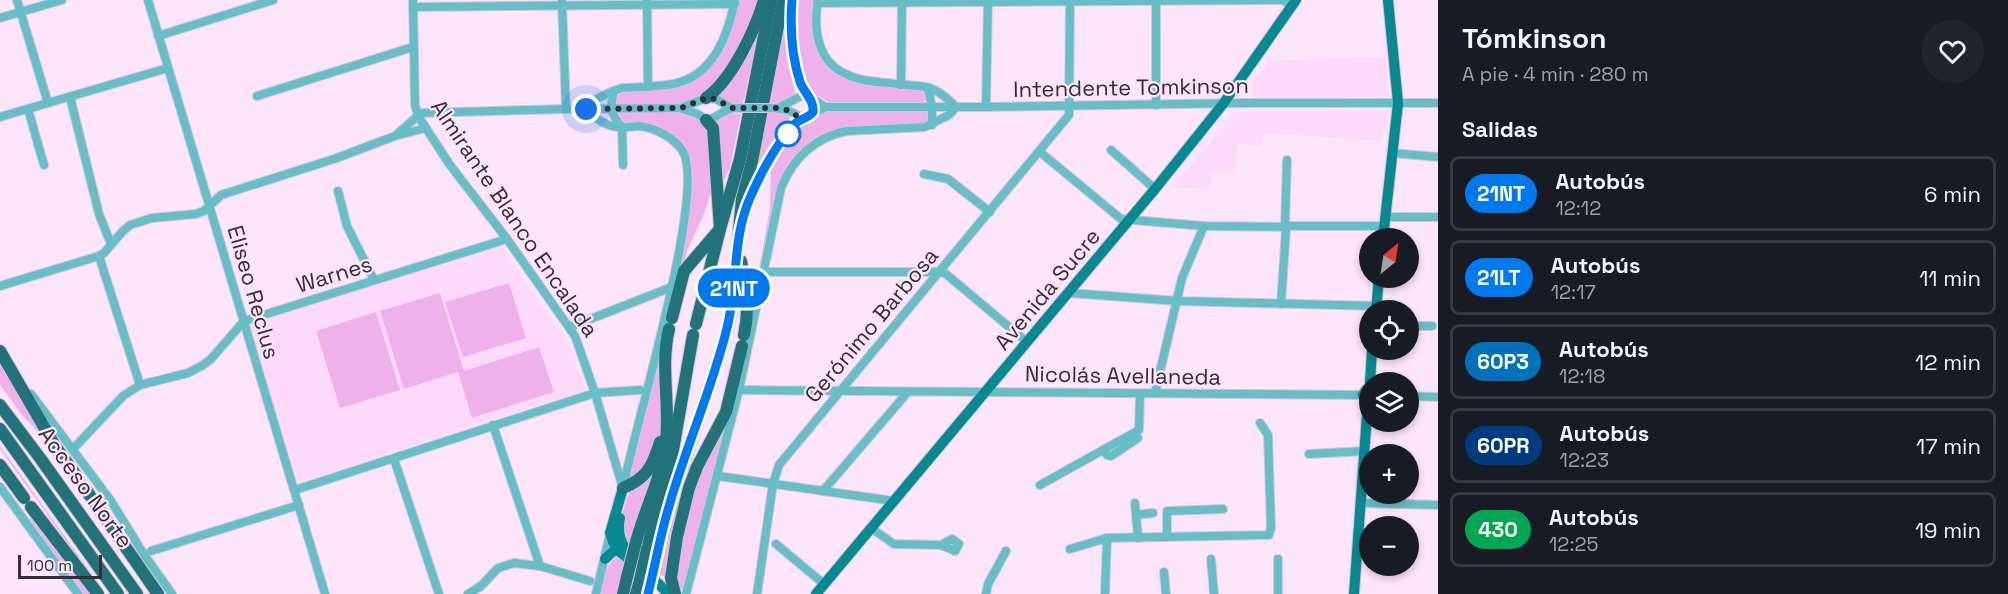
<!DOCTYPE html>
<html lang="es">
<meta charset="utf-8">
<style>
body{margin:0;font-family:"Space Grotesk",sans-serif;background:#20242c;color:#f1f3f6;height:100vh;display:flex;flex-direction:column;font-size:22px;white-space:nowrap}
*{box-sizing:border-box;margin:0}
p{font-size:20px;color:#9ea1a6}
.icon{flex:none;width:33px;height:33px;fill:none;stroke:currentColor;stroke-width:2;stroke-linecap:round;stroke-linejoin:round}
.map{position:relative;flex:1;overflow:hidden}
.sheet{display:flex;flex-direction:column;background:#171b24;width:570px}
.sheet>*{flex:none}
.badge{padding:0 12px;border-radius:20px;font-size:21px;line-height:39px}
.needle{width:39px;rotate:30deg}
.fabs{position:absolute;left:1359px;top:228px;display:grid;gap:12px}
.fabs a{display:grid;place-items:center;width:60px;height:60px;border-radius:50%;background:#171b24;box-shadow:0 3px 9px #0003;font-size:30px}
.scale{position:absolute;left:18px;bottom:15px;width:84px;box-sizing:border-box;padding-left:6px;border:3px solid #372c36;border-top:0;font-size:16px;line-height:21px;white-space:nowrap;color:#372c36;-webkit-text-stroke:4px #fde5fb;paint-order:stroke}
.you{position:absolute;width:30px;height:30px;margin:-15px;border:4px solid #fff;border-radius:50%;background:#1a73e8;box-shadow:0 0 0 9px #1a73e833}
.map>.badge{position:absolute;translate:-50% -50%;box-shadow:0 0 0 3px #fff}
h2{padding:0 24px;font-size:22px;line-height:54px}
.round{display:grid;place-items:center;flex:none;width:63px;height:63px;border-radius:32px;background:#20242c}
.overview{display:flex;align-items:center;justify-content:space-between;height:102px;padding:0 24px}
h1{font-size:28px;font-weight:800;line-height:45px}
ul{padding:0;list-style:none}
li{display:flex;align-items:center;gap:18px;height:75px;margin:0 12px 9px;padding:0 12px;border:3px solid #363941;border-radius:9px}
li div{flex:1}
li b{display:block;font-size:22px}
li em{font-style:normal}
li .badge{min-width:66px;font-weight:700;text-align:center}
main{display:flex;flex:1;min-height:0}
.map>svg:first-child{display:block}
.built{fill:#fdd9fa}
.green{fill:#eeb1ea}
.lines{fill:none;stroke-linecap:round;stroke-linejoin:round}
.minor-casing{stroke:#d9c4d8;stroke-width:10}
.major-casing{stroke:#d9c4d8;stroke-width:12}
.highway-casing{stroke:#d9c4d8;stroke-width:14}
.minor{stroke:#66bec6;stroke-width:8}
.major{stroke:#078992;stroke-width:10}
.highway{stroke:#217279;stroke-width:12}
.minor-bridge-casing{stroke:#d9c4d8;stroke-width:10;stroke-linecap:butt}
.highway-bridge-casing{stroke:#d9c4d8;stroke-width:14;stroke-linecap:butt}
.minor-bridge{stroke:#66bec6;stroke-width:8}
.highway-bridge{stroke:#217279;stroke-width:12}
.line-casing{stroke:#fff;stroke-width:14}
.line{stroke:#0079ef;stroke-width:9}
.walk{stroke:#372c36;stroke-width:6;stroke-dasharray:0 10.8}
.stop-dot{fill:#fff;stroke:#0079ef;stroke-width:3}
.labels{text-anchor:middle;stroke-width:4.5;stroke-linejoin:round;paint-order:stroke}
.street-label{font-size:22px;fill:#372c36;stroke:#fde5fb}
</style>
<main>
<div class="map">
<svg width="1438" height="594" viewBox="0 0 1438 594">
<rect width="100%" height="100%" fill="#fde5fb"/>
<g class="built">
<path d="M1385 57 1388 96 1254 101 1252 83 1270 61Z"/>
<path d="M1388 110 1381 141 1265 133 1261 146 1237 143 1235 171H1211L1210 189 1172 187 1236 112Z"/>
<path d="M501 247 571 347 585 390 298 482 249 323Z"/>
</g>
<g class="green">
<path d="M739 0H761C745 35 724 96 681 104 661 107 639 105 620 106L616 102 617 97 622 92 673 88 722 51 728 40Z"/>
<path d="M796 0H815C811 32 811 49 837 71L927 91 928 98 922 103 833 104 812 93 799 70Z"/>
<path d="M787 7 795 92C790 101 782 104 773 104L771 112 787 114 790 117 788 123 749 191Z"/>
<path d="M762 15 743 103 728 105 716 97 723 91Z"/>
<path d="M826 109 919 110 927 112 930 116 927 124 828 135 785 175 748 338 683 590H678L675 575 693 489 740 363 749 324 770 208 771 167 798 126Z"/>
<path d="M665 110 691 113 708 126 712 190 704 214 687 251 664 339 663 417 658 439 654 450 637 480 627 478 683 251C687 229 698 175 689 154 686 147 680 141 674 136L615 124 614 113Z"/>
<path d="M730 113 741 114 730 167 722 185 714 122Z"/>
<path d="M509 283 526 338 463 357 445 302Z"/>
<path d="M440 293 464 371 539 347 554 392 472 418 458 372 404 389 380 311Z"/>
<path d="M376 312 400 390 340 408 316 331Z"/>
<path d="M0 357 42 436 22 415 0 385Z"/>
<path d="M0 446 104 591 103 592 0 449Z"/>
<path d="M663 470 641 558C616 536 618 519 631 489 643 483 650 474 663 470Z"/>
<path d="M683 489 667 575 662 576 656 572 675 504Z"/>
<path d="M30 518 37 523 96 594H82L27 520Z"/>
<path d="M617 557 626 560 618 594H601C604 581 605 564 617 557Z"/>
</g>
<g class="lines">
<g class="minor-casing">
<g id="minor">
<path d="M17 0 48 103"/>
<path d="M148 0 325 594"/>
<path d="M413 0 415 105 418 116 450 165 507 239 575 336 595 393 622 485"/>
<path d="M647 0 648 87"/>
<path d="M1156 0V105"/>
<path d="M562 2 566 109"/>
<path d="M817 3 1282 0 1293 6"/>
<path d="M413 7 735 4"/>
<path d="M0 18 62 0"/>
<path d="M158 36 273 0"/>
<path d="M901 85 902 0"/>
<path d="M928 88 932 107V125"/>
<path d="M614 91C610 107 610 114 622 127L623 165"/>
<path d="M257 96 413 47"/>
<path d="M70 97 99 214 111 244"/>
<path d="M986 107 988 0"/>
<path d="M774 108 787 110 805 119 825 107H986L1244 103H1438"/>
<path d="M778 108 803 95H807L825 107"/>
<path d="M28 109 44 165"/>
<path d="M682 109 698 114 706 120C717 119 723 109 734 108"/>
<path d="M0 117 168 68"/>
<path d="M399 135 426 128"/>
<path d="M1111 150 1155 189"/>
<path d="M1040 152 1121 219 1204 226 1284 227"/>
<path d="M1392 153 1438 157"/>
<path d="M924 174 948 179 990 212"/>
<path d="M338 191 347 226 374 280"/>
<path d="M1385 217H1438"/>
<path d="M1285 224 1287 160"/>
<path d="M1288 226H1384"/>
<path d="M99 256 140 385"/>
<path d="M765 272H939L946 274 1027 342"/>
<path d="M0 286 99 256 104 253 122 232 130 225 152 218 196 214 204 211 221 195 334 159 395 136 421 113 566 109 681 108 706 98 716 99 731 108"/>
<path d="M1069 293 1178 301 1376 306"/>
<path d="M1281 304 1286 229 1284 225"/>
<path d="M1408 326H1432"/>
<path d="M570 327 672 287"/>
<path d="M739 390 1363 395"/>
<path d="M1155 393 1182 278 1204 226"/>
<path d="M31 394 111 501 143 553 172 594"/>
<path d="M1408 396 1438 397"/>
<path d="M493 425 540 566"/>
<path d="M73 449 123 396 140 385 188 373 203 365 211 359 244 321 507 239"/>
<path d="M1103 450 1107 455 1111 456 1138 438"/>
<path d="M1309 454 1365 451"/>
<path d="M394 459 439 594"/>
<path d="M718 476 894 501"/>
<path d="M1040 485 1139 430 1140 394"/>
<path d="M0 487 78 594"/>
<path d="M623 488C633 432 709 187 682 150 673 137 655 128 640 126 631 126 621 129 612 126 604 124 591 116 586 109 592 99 610 92 622 88 639 87 656 87 673 84 714 76 728 35 735 0"/>
<path d="M295 490 595 393 640 390"/>
<path d="M823 491 907 393"/>
<path d="M1135 503 1136 515 1153 513"/>
<path d="M1362 503 1438 505"/>
<path d="M1136 515 1138 538"/>
<path d="M871 528 894 544 941 545 955 551 959 544 952 539 941 545"/>
<path d="M1167 537V511L1223 509"/>
<path d="M776 544 824 584"/>
<path d="M1070 549 1107 538 1269 535 1271 528 1268 435 1260 423"/>
<path d="M151 551 299 505"/>
<path d="M1211 559 1214 594"/>
<path d="M1278 559V594"/>
<path d="M1164 572 1166 594"/>
<path d="M468 594 481 586 498 568 514 563 540 566 590 581"/>
<path d="M596 594 610 534"/>
<path d="M686 594 739 390 781 188C793 158 814 138 846 131L925 127 949 115 956 107C949 100 941 92 930 88 920 85 908 86 898 84 881 82 863 82 848 75 817 63 813 29 818 0"/>
<path d="M757 594 773 484 779 465 1069 115 1070 0"/>
<path d="M986 594 988 584 1006 551"/>
<path d="M1105 594 1107 538"/>
</g>
</g>
<g class="major-casing">
<g id="major">
<path d="M1383 238 1398 103 1388 0"/>
<path d="M1376 310 1379 278"/>
<path d="M1370 382 1372 350"/>
<path d="M1368 401 1363 395 1366 390H1370"/>
<path d="M623 488 610 533 613 542 621 553 659 584 668 594"/>
<path d="M620 518C617 532 620 545 632 555"/>
<path d="M605 559C610 554 614 549 622 550"/>
<path d="M816 594 1155 189 1223 104 1296 0"/>
<path d="M1354 594 1368 401"/>
</g>
</g>
<g class="highway-casing">
<g id="highway">
<path d="M792 0C790 31 792 68 807 95"/>
<path d="M706 98C732 80 755 30 764 0"/>
<path d="M746 208C754 187 784 126 805 119"/>
<path d="M741 261C746 287 750 309 744 335"/>
<path d="M672 318 684 271 720 229 713 128 706 120"/>
<path d="M696 324 720 229 740 159 771 0"/>
<path d="M727 331 731 312 742 199 752 161 783 0"/>
<path d="M0 351 55 446 78 478"/>
<path d="M0 405 40 458 137 594"/>
<path d="M0 429 118 594"/>
<path d="M0 465 24 498"/>
<path d="M84 487 158 594"/>
<path d="M623 488C647 478 652 467 660 442"/>
<path d="M31 507 98 594"/>
<path d="M636 542C645 508 663 475 666 440 670 403 660 366 669 329"/>
<path d="M647 549 673 450 693 335"/>
<path d="M658 552 668 510 724 342"/>
<path d="M623 594 627 577"/>
<path d="M636 594 639 584"/>
<path d="M675 594 671 578 677 537 689 488 697 467 726 412 742 346"/>
</g>
</g>
<use href="#minor" class="minor"/>
<use href="#major" class="major"/>
<use href="#highway" class="highway"/>
<g class="minor-bridge-casing">
<path id="minor-bridge" d="M735 108H774"/>
</g>
<g class="highway-bridge-casing">
<g id="highway-bridge">
<path d="M627 577 636 542"/>
<path d="M639 584 647 549"/>
<path d="M649 588 658 552"/>
</g>
</g>
<use href="#minor-bridge" class="minor-bridge"/>
<use href="#highway-bridge" class="highway-bridge"/>
</g>
<g class="lines">
<g class="line-casing">
<path id="line" d="M648 594C655 566 660 537 668 510 685 448 712 390 727 328 738 285 732 239 750 198 761 173 776 144 795 124 800 118 808 119 813 112 814 99 804 93 800 82 792 57 790 26 792 0"/>
</g>
<use href="#line" class="line"/>
<path class="walk" d="M586 109 681 108 706 98 716 99 731 108H778L787 110 797 116 788 134"/>
</g>
<circle class="stop-dot" cx="788" cy="134" r="12"/>
<g class="labels">
<g class="street-label">
<text transform="translate(1131 87) rotate(-1)" y="8">Intendente Tomkinson</text>
<text transform="translate(515 218) rotate(56)" y="8">Almirante Blanco Encalada</text>
<text transform="translate(334 274) rotate(-17)" y="8">Warnes</text>
<text transform="translate(1047 289) rotate(-50)" y="8">Avenida Sucre</text>
<text transform="translate(254 292) rotate(74)" y="8">Eliseo Reclus</text>
<text transform="translate(871 325) rotate(-50)" y="8">Gerónimo Barbosa</text>
<text transform="translate(1123 375) rotate(1)" y="8">Nicolás Avellaneda</text>
<text transform="translate(86 487) rotate(54)" y="8">Acceso Norte</text>
</g>
</g>
</svg>
<div class="fabs">
<a><svg class="needle" viewBox="-14 -14 28 28"><path d="M0-13l5 13h-10z" fill="#e53935"/><path d="M0 13l5-13h-10z" fill="#9ea1a6"/></svg></a>
<a><svg class="icon" aria-label="locate" viewBox="0 0 24 24"><circle cx="12" cy="12" r="6"/><path d="M12 2v4M12 18v4M2 12h4M18 12h4"/></svg></a>
<a><svg class="icon" aria-label="layers" viewBox="0 0 24 24"><path d="M12 4l9 5-9 5-9-5zM3 14l9 5 9-5"/></svg></a>
<a>+</a>
<a>−</a>
</div>
<div class="scale">100 m</div>
<div class="you" style="left:586px;top:109px"></div>
<b class="badge" style="left:734px;top:288px;background:#0079ef;color:#fff">21NT</b>
</div>
<section class="sheet">
<div class="overview"><div><h1>Tómkinson</h1><p>A pie · 4 min · 280 m</p></div><a class="round"><svg class="icon" aria-label="heart" viewBox="0 0 24 24"><path d="M12 20l-8-8c-3-5 5-10 8-4 3-6 11-1 8 4z"/></svg></a></div>
<h2>Salidas</h2>
<ul>
<li><span class="badge" style="background:#0079ef;color:#fff">21NT</span><div><b>Autobús</b><p>12:12</p></div><em>6 min</em></li>
<li><span class="badge" style="background:#0079ef;color:#fff">21LT</span><div><b>Autobús</b><p>12:17</p></div><em>11 min</em></li>
<li><span class="badge" style="background:#0072bc;color:#fff">60P3</span><div><b>Autobús</b><p>12:18</p></div><em>12 min</em></li>
<li><span class="badge" style="background:#003b80;color:#fff">60PR</span><div><b>Autobús</b><p>12:23</p></div><em>17 min</em></li>
<li><span class="badge" style="background:#00a651;color:#fff">430</span><div><b>Autobús</b><p>12:25</p></div><em>19 min</em></li>
</ul>
</section>
</main>
